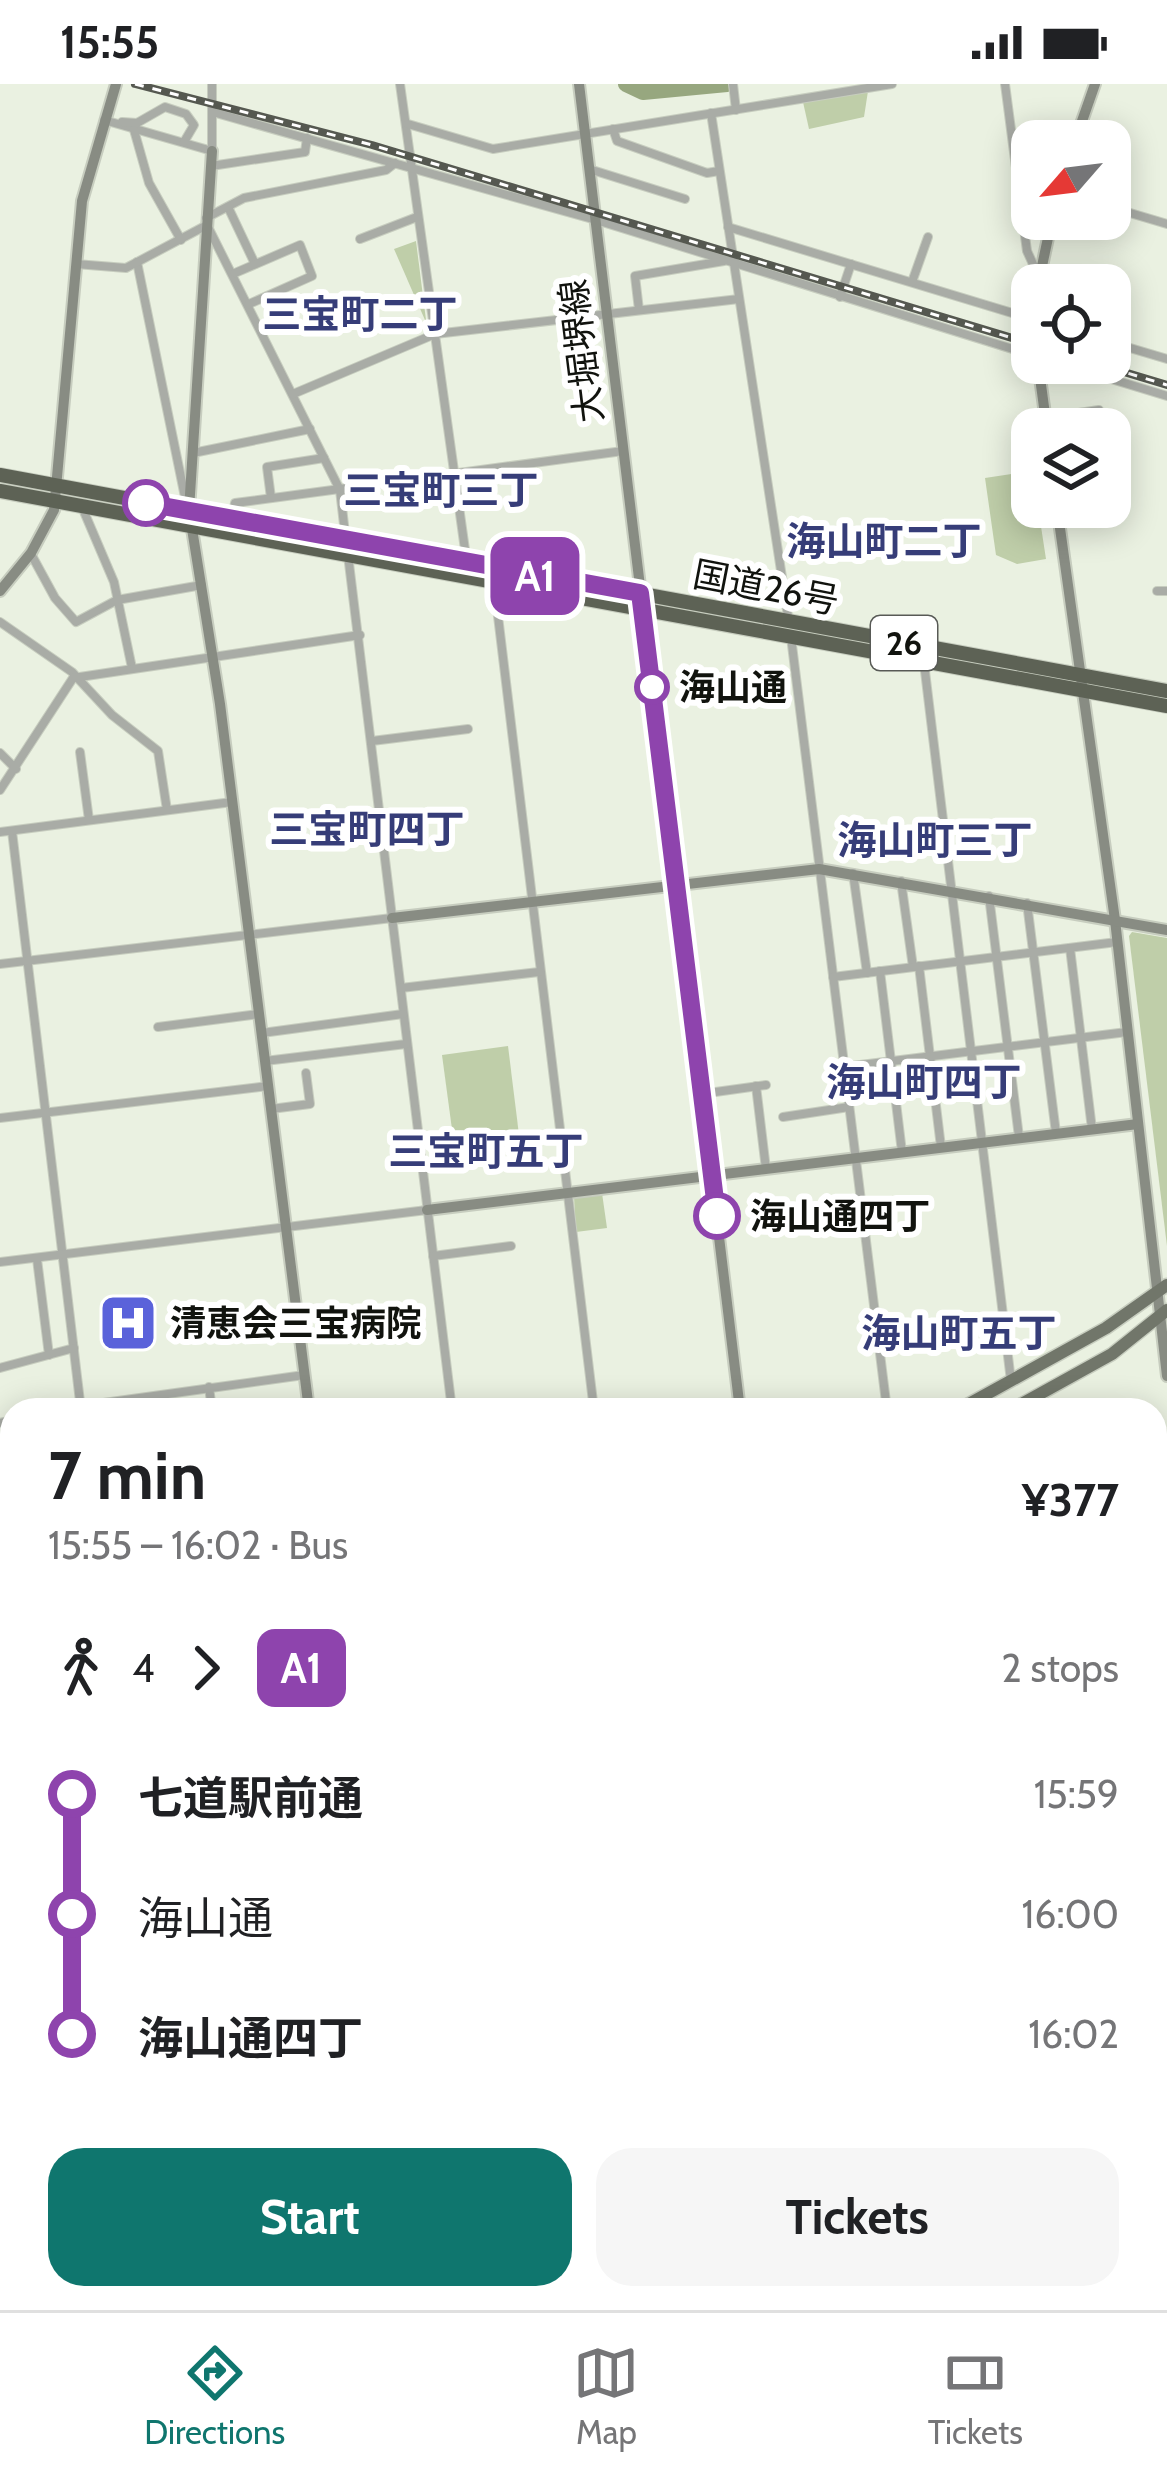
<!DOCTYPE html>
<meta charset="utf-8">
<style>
body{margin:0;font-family:Cabin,"Noto Sans JP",sans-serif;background:#f6f6f6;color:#202124;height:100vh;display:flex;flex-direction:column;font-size:45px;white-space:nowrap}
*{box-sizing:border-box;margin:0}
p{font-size:39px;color:#757577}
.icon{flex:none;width:66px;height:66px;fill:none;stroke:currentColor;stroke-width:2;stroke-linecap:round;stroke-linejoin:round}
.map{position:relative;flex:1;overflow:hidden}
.details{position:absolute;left:0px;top:1314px;width:1167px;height:912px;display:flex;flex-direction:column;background:#fff;border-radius:36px 36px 0 0;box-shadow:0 6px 30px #0003}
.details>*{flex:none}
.badge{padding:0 24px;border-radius:18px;font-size:42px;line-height:78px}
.needle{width:78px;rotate:242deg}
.controls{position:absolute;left:1011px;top:36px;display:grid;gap:24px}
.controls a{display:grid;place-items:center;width:120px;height:120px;border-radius:24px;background:#fff;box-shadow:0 6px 30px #0003;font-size:60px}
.map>.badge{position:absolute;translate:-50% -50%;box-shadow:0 0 0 6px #fff}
.legs{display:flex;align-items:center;gap:18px;height:132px;padding:0 48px;font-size:39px}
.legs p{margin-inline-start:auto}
.summary{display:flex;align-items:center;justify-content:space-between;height:204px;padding:0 48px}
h1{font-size:66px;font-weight:700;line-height:90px}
.cta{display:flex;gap:24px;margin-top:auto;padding:24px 48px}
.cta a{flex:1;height:138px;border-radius:36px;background:#0f766e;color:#fff;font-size:48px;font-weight:700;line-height:138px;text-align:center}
.cta a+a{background:#f6f6f6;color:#202124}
ul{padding:0 48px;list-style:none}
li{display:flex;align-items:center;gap:42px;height:120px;font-size:45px}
li i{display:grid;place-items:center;width:18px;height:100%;margin:0 15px;background:currentColor}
li i::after{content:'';width:30px;height:30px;margin:-15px;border:9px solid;border-radius:50%;background:#fff}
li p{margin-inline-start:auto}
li:first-child i{background:linear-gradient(#0000 50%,currentColor 0)}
li:last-child i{background:linear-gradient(currentColor 50%,#0000 0)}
.status{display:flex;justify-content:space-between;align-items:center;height:84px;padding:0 60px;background:#fff;direction:ltr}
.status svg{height:33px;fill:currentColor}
.tabs{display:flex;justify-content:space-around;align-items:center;height:168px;border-top:3px solid #e0e0e0;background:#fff;font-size:33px;color:#757577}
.tabs a{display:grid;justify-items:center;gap:6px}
.tabs .active{color:#0f766e}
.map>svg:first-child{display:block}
.green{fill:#bfcea9}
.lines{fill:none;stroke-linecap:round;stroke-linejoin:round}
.river{stroke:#97a77f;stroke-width:16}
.street-casing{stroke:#c7cdbf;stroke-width:10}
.secondary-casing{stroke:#c7cdbf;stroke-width:14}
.primary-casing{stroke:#c7cdbf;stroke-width:15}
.highway-casing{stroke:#c7cdbf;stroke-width:16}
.street{stroke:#a9aca6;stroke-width:8}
.secondary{stroke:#888c83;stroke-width:10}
.primary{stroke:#71766a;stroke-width:12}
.highway{stroke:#5d6255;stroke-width:14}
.rail-casing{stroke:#555850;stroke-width:8}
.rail{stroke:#fff;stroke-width:3;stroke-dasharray:9;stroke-linecap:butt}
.line-1-casing{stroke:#fff;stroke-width:27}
.line-1{stroke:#8e44ad;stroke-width:18}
.stop-1-dot{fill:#fff;stroke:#8e44ad;stroke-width:6}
.labels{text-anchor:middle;stroke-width:12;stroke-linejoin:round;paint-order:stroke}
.shield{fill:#fff;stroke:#585a56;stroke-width:3}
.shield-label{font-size:33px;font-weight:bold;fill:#11130e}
.street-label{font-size:36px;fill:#11130e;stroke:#fff}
.stop-label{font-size:36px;font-weight:bold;fill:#11130e;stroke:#fff;text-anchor:start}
.poi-label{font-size:36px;font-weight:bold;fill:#11130e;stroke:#fff;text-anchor:start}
.neighbourhood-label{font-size:39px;font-weight:bold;fill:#363d78;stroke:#fff}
</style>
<div class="status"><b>15:55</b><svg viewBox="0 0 49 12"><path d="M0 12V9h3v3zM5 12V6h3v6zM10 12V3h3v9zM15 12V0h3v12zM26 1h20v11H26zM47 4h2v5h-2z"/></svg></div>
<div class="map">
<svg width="1167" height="2226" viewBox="0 0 1167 2226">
<rect width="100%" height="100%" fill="#eaf1e1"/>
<g class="green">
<path d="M868 7 864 33 809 45 803 18Z"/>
<path d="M416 157 426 236H425L394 165Z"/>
<path d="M1032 387V423H1038L1046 475 1017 480 996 471 985 394Z"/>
<path d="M1132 848 1167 854V1162L1129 852Z"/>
<path d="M508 962 521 1067 456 1075 442 971Z"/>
<path d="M602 1109 607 1144 576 1148 574 1113Z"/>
</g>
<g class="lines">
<path class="river" d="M626 0 643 8 727 0"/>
<g class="street-casing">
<g id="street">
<path d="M400 0 467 480"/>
<path d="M733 0 736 26"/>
<path d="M1005 0 1027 167 1038 191"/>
<path d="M216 29 596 136 1032 271"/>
<path d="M711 29 789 539"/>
<path d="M104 36 212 67V0"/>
<path d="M122 38 137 39 165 23 186 30 194 41 184 58"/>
<path d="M408 40 493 65 892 0"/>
<path d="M613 45 617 57 707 89 719 87"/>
<path d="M134 46 149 99 181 156"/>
<path d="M211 82 305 68 307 54"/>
<path d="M589 85 685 115"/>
<path d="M228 123 255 180"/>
<path d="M1110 123 1167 140"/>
<path d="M206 134 244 114 386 86 395 79"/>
<path d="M728 143 1032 235"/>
<path d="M1025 144H1050"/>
<path d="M360 155 417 133"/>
<path d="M137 178 187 423"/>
<path d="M76 180 126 184 207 141 340 406 346 458"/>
<path d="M235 189 300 161 312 192 249 220"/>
<path d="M912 198 928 153"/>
<path d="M840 213 851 180"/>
<path d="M639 226 635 192 724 177"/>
<path d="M1110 258 1167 275"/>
<path d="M1059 279 1167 312"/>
<path d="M293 310 435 250 739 215"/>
<path d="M1045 334 1099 326"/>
<path d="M193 369 310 345"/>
<path d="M271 414 267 383 324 374"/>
<path d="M82 423 114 498 132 584"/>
<path d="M232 432 235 419 623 367"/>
<path d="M31 470 55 514 76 538 117 516 202 501"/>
<path d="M348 471 452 1326"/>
<path d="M494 499 594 1326"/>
<path d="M1157 507H1167"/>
<path d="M0 538 72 588 112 631 158 667 167 726"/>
<path d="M791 553 887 1326"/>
<path d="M924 579 1011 1297"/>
<path d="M372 657 468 645"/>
<path d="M80 668 89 736"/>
<path d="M0 669 16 685"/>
<path d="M0 706 73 594 360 551"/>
<path d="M12 747 81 1326"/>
<path d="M0 748 232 718"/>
<path d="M853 789 867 889"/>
<path d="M901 797 913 883"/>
<path d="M989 812 1019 1053"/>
<path d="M1027 819 1056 1049"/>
<path d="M1070 864 1092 1045"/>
<path d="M0 880 392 834"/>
<path d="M919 882 941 1063"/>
<path d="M880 887 902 1068"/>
<path d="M833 893 1117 858"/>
<path d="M401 904 539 888"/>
<path d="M158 943 259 930"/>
<path d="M262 949 403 930"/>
<path d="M265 977 406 960"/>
<path d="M844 983 1127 948"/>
<path d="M756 1002 766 1085"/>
<path d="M701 1010 766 1001"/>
<path d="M271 1025 310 1020 306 989"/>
<path d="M783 1033 849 1023"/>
<path d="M0 1034 268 1002"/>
<path d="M433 1172 511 1162"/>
<path d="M37 1175 49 1271"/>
<path d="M0 1178 427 1126"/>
<path d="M0 1284 74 1264"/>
<path d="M209 1303 212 1326"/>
<path d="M53 1326 304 1291"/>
<path d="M0 1339 12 1336"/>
<path d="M0 1389 12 1427"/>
<path d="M0 1562 12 1596"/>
<path d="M0 1609 12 1604"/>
<path d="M0 1638 12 1634"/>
<path d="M1155 1669 1167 1662"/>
<path d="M0 1733 12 1732"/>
<path d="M0 1892 12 1891"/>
<path d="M1155 1918 1167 1911"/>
<path d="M0 2054 12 2052"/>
<path d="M0 2210 12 2209"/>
<path d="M278 2214 279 2226"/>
</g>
</g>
<g class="secondary-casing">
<g id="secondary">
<path d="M579 0 740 1326"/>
<path d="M1075 57 1095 0"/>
<path d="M212 67 189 426 220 620 309 1326"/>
<path d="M1038 201 1052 135"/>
<path d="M1038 279 1047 345"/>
<path d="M1057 423 1115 836 1167 1292"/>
<path d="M0 507 31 469 54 426 82 117 116 0"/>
<path d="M392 834 819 785 1167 846"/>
<path d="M427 1126 1138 1040"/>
<path d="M430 2214 432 2226"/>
<path d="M852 2214 858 2226"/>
<path d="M870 2214 876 2226"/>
</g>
</g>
<g class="primary-casing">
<g id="primary">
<path d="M958 1326 1106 1244 1167 1201"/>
<path d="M1011 1326 1112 1270 1167 1226"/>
<path d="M0 1521 12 1519"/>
<path d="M0 1532 12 1530"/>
<path d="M0 1542 12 1540"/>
<path d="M0 1555 12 1553"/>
</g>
</g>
<g class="highway-casing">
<g id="highway">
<path d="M0 391 1167 607"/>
<path d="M0 407 1167 622"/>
<path d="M1155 1932 1167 1925"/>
<path d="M1155 1946 1167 1939"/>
<path d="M642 2226 664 2214"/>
<path d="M687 2226 707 2214"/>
<path d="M711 2226 729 2214"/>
</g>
</g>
<use href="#street" class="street"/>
<use href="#secondary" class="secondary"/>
<use href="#primary" class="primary"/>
<use href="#highway" class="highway"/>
<g class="rail-casing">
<g id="rail">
<path d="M135 0 372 61 1032 260"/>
<path d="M1094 279 1167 301"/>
</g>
</g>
<use href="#rail" class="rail"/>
</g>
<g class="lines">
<g class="line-1-casing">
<path id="line-1" d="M146 419 640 509 717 1132"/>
</g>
<use href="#line-1" class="line-1"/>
</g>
<defs>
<g id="hospital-square" transform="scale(3)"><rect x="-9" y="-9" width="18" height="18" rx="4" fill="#5a62da" stroke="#fff"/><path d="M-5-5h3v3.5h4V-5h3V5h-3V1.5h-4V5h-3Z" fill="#fff"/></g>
</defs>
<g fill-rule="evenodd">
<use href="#hospital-square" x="128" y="1239"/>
</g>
<g class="stop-1-dot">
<circle cx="146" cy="419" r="21"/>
<circle cx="652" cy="603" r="15"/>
<circle cx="717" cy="1132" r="21"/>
</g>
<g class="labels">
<rect class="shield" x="871" y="532" width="66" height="54" rx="9"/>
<g class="shield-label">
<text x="904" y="571">26</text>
</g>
<g class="street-label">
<text transform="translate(581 267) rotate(-97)" y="13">大堀堺線</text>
<text transform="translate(766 503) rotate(11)" y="13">国道26号</text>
</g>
<g class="stop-label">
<text x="679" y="616">海山通</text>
<text x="750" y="1145">海山通四丁</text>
</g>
<g class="poi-label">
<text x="170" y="1252">清恵会三宝病院</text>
</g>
<g class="neighbourhood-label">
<text x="360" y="244">三宝町二丁</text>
<text x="441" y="420">三宝町三丁</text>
<text x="884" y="471">海山町二丁</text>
<text x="367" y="759">三宝町四丁</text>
<text x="935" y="770">海山町三丁</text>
<text x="924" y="1012">海山町四丁</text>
<text x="486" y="1081">三宝町五丁</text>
<text x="959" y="1263">海山町五丁</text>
</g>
</g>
</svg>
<div class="controls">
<a><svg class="needle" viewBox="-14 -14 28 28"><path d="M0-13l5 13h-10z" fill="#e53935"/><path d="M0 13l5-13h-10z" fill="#757577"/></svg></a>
<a><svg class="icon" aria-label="locate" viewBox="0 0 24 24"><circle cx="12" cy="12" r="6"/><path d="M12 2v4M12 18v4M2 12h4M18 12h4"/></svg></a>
<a><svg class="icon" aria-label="layers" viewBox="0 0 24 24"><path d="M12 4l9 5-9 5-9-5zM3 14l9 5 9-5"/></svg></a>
</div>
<b class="badge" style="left:535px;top:492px;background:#8e44ad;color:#fff">A1</b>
<section class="details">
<div class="summary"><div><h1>7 min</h1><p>15:55 – 16:02 · Bus</p></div><b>¥377</b></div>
<div class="legs"><svg class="icon" aria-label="walk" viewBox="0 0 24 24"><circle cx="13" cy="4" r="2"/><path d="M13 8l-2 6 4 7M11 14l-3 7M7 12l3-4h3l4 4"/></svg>4<svg class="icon" aria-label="forward" viewBox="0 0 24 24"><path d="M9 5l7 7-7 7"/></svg><b class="badge" style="background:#8e44ad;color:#fff">A1</b><p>2 stops</p></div>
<ul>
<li><i style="color:#8e44ad"></i><b>七道駅前通</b><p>15:59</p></li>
<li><i style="color:#8e44ad"></i><span>海山通</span><p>16:00</p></li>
<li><i style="color:#8e44ad"></i><b>海山通四丁</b><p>16:02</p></li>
</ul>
<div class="cta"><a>Start</a><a>Tickets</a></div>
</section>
</div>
<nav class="tabs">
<a class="active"><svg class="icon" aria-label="directions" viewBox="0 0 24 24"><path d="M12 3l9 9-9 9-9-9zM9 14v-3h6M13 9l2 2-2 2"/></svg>Directions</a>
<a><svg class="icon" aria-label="map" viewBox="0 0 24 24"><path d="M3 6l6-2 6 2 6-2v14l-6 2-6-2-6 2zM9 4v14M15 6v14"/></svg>Map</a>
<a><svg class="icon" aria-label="tickets" viewBox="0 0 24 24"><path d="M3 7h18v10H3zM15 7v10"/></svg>Tickets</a>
</nav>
